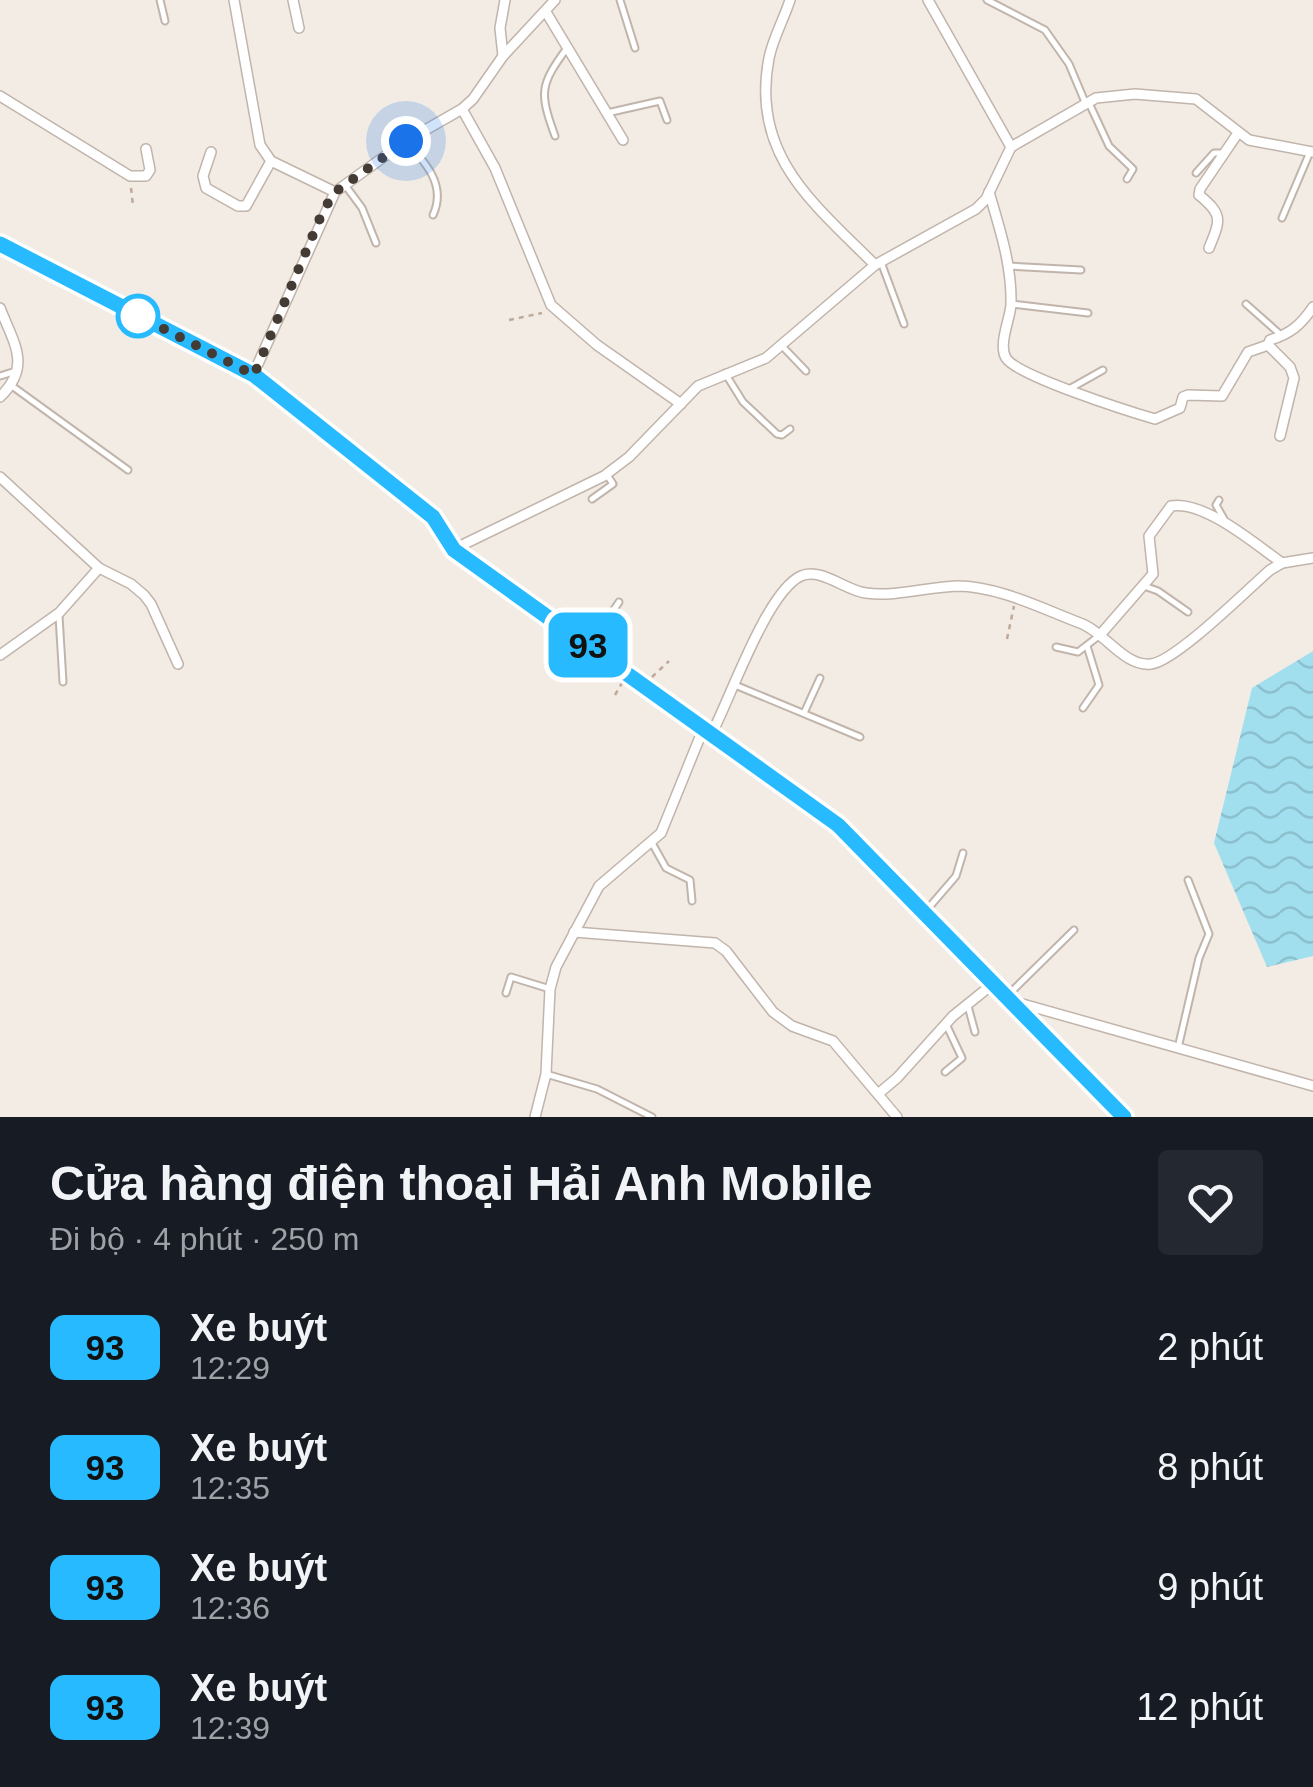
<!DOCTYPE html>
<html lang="vi">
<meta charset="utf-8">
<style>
body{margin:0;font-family:Arial,sans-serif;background:#242831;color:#f1f3f6;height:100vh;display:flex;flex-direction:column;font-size:38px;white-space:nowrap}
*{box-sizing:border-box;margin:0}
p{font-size:32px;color:#9ea1a6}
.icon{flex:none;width:55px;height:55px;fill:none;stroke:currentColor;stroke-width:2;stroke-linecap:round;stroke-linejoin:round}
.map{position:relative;height:1117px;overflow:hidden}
.side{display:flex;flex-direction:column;background:#171b24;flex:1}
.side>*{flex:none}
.badge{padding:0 20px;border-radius:15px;font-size:35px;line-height:65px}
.you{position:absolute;width:50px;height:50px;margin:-25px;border:8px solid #fff;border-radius:50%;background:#1a73e8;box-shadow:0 0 0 15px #1a73e833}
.map>.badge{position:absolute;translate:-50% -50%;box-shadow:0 0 0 5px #fff}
.round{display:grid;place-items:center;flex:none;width:105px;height:105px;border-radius:10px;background:#242831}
.overview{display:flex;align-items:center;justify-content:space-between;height:170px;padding:0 50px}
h1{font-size:48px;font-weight:600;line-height:75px}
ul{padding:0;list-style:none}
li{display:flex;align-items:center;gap:30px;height:120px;padding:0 50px}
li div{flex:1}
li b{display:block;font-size:38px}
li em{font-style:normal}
li .badge{min-width:110px;font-weight:700;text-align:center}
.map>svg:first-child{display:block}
.water{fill:url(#water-waves)}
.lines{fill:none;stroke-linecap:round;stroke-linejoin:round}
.service-casing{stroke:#c1b4ab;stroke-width:9}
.minor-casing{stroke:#c1b4ab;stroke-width:12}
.tertiary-casing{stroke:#c1b4ab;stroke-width:15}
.path{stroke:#bfaa99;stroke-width:2.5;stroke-dasharray:5 5;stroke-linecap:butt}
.service{stroke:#fff;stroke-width:5}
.minor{stroke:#fff;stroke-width:9}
.tertiary{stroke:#fff;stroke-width:11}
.line-casing{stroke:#fff;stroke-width:22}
.line{stroke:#27baff;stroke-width:15}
.walk{stroke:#453b35;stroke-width:10;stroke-dasharray:0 18}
.stop-dot{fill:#fff;stroke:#27baff;stroke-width:5}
</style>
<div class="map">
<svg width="1313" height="1117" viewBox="0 0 1313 1117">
<defs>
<pattern id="water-waves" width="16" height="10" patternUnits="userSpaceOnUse" patternTransform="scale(2.5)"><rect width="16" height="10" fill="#a1dfef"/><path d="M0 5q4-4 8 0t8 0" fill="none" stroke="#8cc0ce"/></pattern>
</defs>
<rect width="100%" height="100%" fill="#f2ece5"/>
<path class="water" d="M1313 651V956L1267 967 1214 843 1252 688Z"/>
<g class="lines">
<g class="service-casing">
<g id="service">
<path d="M160 0 165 21"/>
<path d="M620 0 635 48"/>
<path d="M987 0 1045 30 1069 64 1085 102"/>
<path d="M1089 103 1109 146 1133 169 1127 179"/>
<path d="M607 113 660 101 667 120"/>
<path d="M555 136C539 92 540 85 567 48"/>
<path d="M406 141C425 162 447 185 433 215"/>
<path d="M1196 173 1214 153H1224"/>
<path d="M345 185 362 208 376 243"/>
<path d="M1282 218 1310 152"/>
<path d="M881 262 904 324"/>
<path d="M1009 266 1081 270"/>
<path d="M1011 304 1088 313"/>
<path d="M1246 304 1281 335"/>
<path d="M782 346 806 371"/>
<path d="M725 373 743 402 777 434 782 435 790 429"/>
<path d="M0 376 16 371"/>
<path d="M12 386 128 470"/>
<path d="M1071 388 1103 370"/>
<path d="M592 499 613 484 607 475"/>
<path d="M1219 500 1216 505 1224 519"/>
<path d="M1144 586 1158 591 1188 612"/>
<path d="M59 616 63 682"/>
<path d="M590 645 619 602"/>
<path d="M1056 647 1078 652 1100 635"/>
<path d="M735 685 860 737"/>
<path d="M1083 708 1099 685 1087 646"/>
<path d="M804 713 820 678"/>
<path d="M652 843 666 868 690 880 692 901"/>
<path d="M925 912 956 876 963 853"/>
<path d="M506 993 511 977 550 989"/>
<path d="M1008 995 1074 930"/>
<path d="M968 1006 975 1032"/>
<path d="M1178 1048 1199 958 1209 934 1188 880"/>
<path d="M945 1072 962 1058 946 1024"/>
<path d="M546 1074 597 1089 652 1117"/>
</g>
</g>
<g class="minor-casing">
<g id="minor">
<path d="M234 0 260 145 271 161 335 192"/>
<path d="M293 0 299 28"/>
<path d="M790 0C784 19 773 38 769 58 750 155 814 204 875 265"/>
<path d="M928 0 1011 147"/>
<path d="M546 12 623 140"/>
<path d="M503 56 500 28 505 0"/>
<path d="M0 96 130 176H146L150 170 146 149"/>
<path d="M462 109 495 168 551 305 597 345 681 404"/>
<path d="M211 152 203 176 206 188 238 206H246L271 161"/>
<path d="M989 192C1000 230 1012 265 1011 305 1010 319 998 345 1006 358 1017 376 1131 412 1155 419L1180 408 1183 397 1188 395 1222 396 1248 352 1268 345"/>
<path d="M1209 248C1220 221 1224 215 1199 195L1200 189 1238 133"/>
<path d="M0 308C14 344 32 366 0 397"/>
<path d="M253 375 335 192 406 141 462 109 473 99 503 56 555 0"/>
<path d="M1280 436 1294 378 1290 367 1268 345 1270 340C1290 334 1301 325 1313 307"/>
<path d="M0 477 99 568 131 584 144 595 151 604 178 664"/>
<path d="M454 549 604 476 629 457 698 386 766 358 875 265 976 209 986 199 1011 147 1096 98 1135 94 1196 99 1249 140 1313 152"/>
<path d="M1100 635 1153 574 1149 536 1171 506C1204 500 1255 544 1282 563"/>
<path d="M0 655 59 613 99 568"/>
<path d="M712 733C730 699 767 591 801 576 821 567 846 591 866 593 896 597 927 587 957 586 998 586 1043 609 1080 623 1105 632 1124 667 1151 664 1176 661 1248 589 1270 570L1282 563 1313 558"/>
<path d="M574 932 715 943 726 951 773 1012 792 1026 833 1041 897 1117"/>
<path d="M1012 1001 1313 1086"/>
<path d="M878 1094 897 1078 953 1016 994 983"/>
<path d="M535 1117 546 1074 550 989 556 967 599 886 661 833 704 727"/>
</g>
</g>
<g class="tertiary-casing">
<path id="tertiary" d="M0 244 253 375 433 517 454 549 838 825 1124 1117"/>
</g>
<g class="path">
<path d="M131 188 133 206"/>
<path d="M509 320 542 313"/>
<path d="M1007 639 1014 606"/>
<path d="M652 677 669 661"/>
<path d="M615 695 622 683"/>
</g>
<use href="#service" class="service"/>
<use href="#minor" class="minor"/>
<use href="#tertiary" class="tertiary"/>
</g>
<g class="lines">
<g class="line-casing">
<path id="line" d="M0 244 254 375 433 517 454 550 838 825 1124 1117"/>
</g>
<use href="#line" class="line"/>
<path class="walk" d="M138 316 127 310 254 375 323 211 335 192 406 141"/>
</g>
<circle class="stop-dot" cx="138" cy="316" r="20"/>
</svg>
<div class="you" style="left:406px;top:141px"></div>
<b class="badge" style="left:588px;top:645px;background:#27baff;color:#111">93</b>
</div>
<section class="side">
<div class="overview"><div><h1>Cửa hàng điện thoại Hải Anh Mobile</h1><p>Đi bộ · 4 phút · 250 m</p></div><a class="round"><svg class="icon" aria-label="heart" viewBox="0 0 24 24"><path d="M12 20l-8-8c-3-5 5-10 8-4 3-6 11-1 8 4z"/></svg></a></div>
<ul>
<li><span class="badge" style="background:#27baff;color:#111">93</span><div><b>Xe buýt</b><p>12:29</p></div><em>2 phút</em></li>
<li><span class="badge" style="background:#27baff;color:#111">93</span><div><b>Xe buýt</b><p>12:35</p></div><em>8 phút</em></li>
<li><span class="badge" style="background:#27baff;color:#111">93</span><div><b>Xe buýt</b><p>12:36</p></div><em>9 phút</em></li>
<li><span class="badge" style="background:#27baff;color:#111">93</span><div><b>Xe buýt</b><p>12:39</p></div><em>12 phút</em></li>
</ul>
</section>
